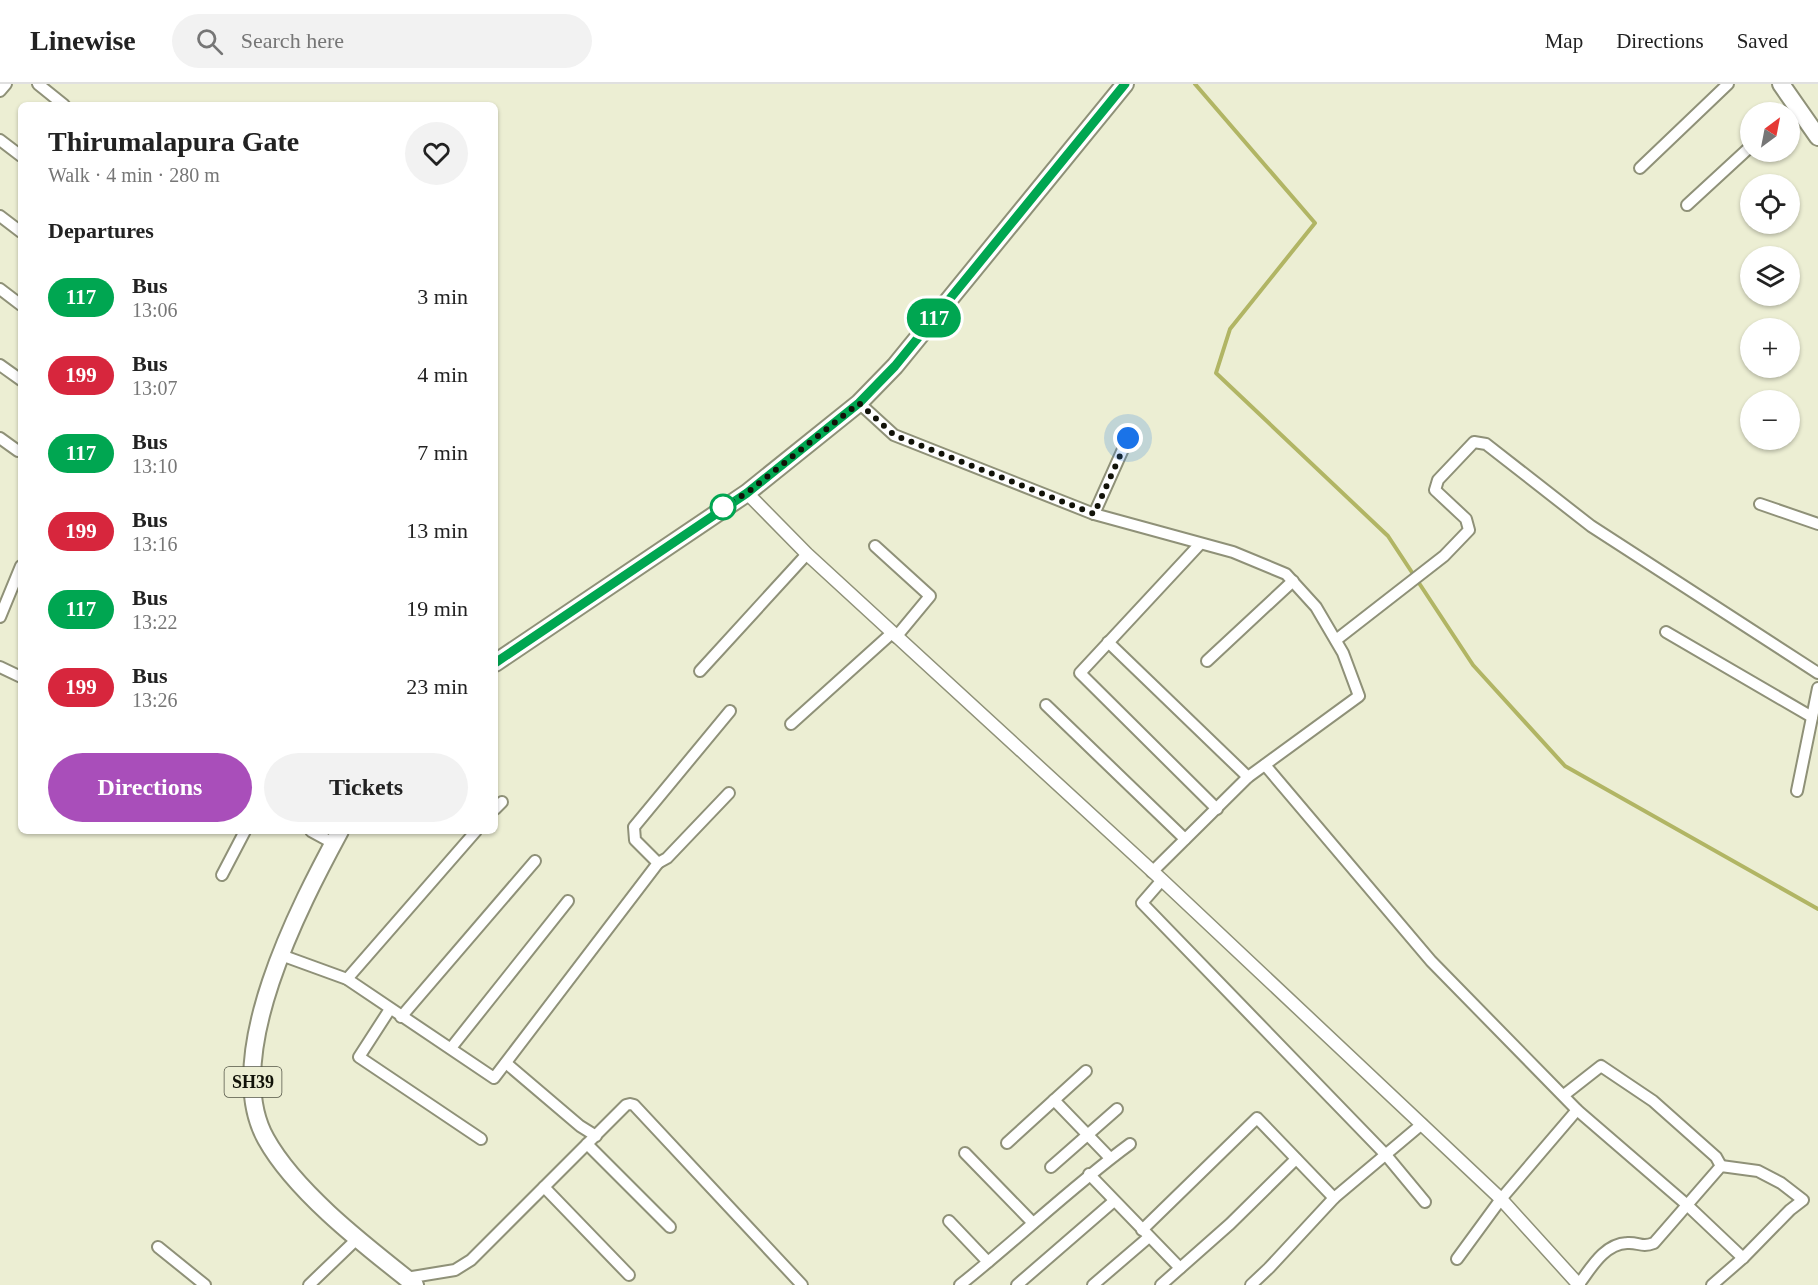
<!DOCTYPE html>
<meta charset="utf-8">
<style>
body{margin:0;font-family:Georgia,serif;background:#f2f2f2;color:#222;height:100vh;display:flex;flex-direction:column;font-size:22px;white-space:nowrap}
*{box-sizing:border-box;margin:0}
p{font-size:20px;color:#767676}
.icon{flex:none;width:33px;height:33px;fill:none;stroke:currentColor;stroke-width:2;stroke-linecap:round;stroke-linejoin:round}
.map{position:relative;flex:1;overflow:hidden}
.panel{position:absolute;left:18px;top:18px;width:480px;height:732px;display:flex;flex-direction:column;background:#fff;border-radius:9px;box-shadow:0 2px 4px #0004}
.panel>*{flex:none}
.badge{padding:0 12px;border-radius:20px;font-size:21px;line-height:39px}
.needle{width:39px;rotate:32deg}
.tools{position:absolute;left:1740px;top:18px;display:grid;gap:12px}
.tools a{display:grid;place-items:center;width:60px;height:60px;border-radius:50%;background:#fff;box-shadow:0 2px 4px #0004;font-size:30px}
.you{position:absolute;width:30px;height:30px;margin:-15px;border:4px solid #fff;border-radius:50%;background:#1a73e8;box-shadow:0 0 0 9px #1a73e833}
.map>.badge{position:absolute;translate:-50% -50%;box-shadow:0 0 0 3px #fff}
h2{padding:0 30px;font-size:22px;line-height:54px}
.round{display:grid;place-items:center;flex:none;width:63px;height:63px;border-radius:32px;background:#f2f2f2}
.head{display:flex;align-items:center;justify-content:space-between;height:102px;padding:0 30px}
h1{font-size:28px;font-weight:800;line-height:45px}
.primary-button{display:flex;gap:12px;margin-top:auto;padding:12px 30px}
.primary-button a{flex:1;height:69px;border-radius:36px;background:#a94eba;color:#fff;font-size:24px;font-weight:800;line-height:69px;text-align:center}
.primary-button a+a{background:#f2f2f2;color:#222}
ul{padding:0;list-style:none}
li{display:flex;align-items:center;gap:18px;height:78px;padding:0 30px}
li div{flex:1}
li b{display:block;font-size:22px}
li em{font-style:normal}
li .badge{min-width:66px;font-weight:700;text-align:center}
header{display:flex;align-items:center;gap:36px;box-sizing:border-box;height:84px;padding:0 30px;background:#fff;border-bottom:2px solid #e0e0e0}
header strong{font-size:28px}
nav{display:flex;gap:33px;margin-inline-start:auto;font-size:21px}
.search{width:420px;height:54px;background:#f2f2f2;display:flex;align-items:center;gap:15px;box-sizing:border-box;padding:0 21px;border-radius:33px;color:#767676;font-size:22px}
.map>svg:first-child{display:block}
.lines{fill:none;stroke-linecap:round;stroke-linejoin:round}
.stream{stroke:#b1b564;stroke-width:4}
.minor-casing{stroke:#8f9178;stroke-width:14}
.tertiary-casing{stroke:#8f9178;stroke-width:15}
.primary-casing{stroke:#8f9178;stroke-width:20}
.minor{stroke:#fff;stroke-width:10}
.tertiary{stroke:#fff;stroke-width:12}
.primary{stroke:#fff;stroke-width:16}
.line-casing{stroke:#fff;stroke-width:14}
.line{stroke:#00a651;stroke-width:9}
.walk{stroke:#121309;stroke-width:6;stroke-dasharray:0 10.8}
.stop-dot{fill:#fff;stroke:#00a651;stroke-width:3}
.labels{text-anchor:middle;stroke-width:4.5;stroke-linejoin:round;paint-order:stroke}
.shield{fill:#eceed3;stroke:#535546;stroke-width:1.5}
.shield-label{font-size:18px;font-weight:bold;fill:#121309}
</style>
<header>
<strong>Linewise</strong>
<div class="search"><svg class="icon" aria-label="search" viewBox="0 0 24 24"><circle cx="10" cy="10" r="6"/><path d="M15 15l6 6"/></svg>Search here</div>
<nav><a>Map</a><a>Directions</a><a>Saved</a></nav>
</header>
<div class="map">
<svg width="1818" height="1201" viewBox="0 0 1818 1201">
<rect width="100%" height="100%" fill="#eceed3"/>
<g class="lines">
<path class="stream" d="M1195 0 1315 139 1230 245 1216 289 1388 452 1473 581 1565 682 1818 825"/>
<g class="minor-casing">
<g id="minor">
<path d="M38 0 64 21"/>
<path d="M0 7 6 0"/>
<path d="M0 56 21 72"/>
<path d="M1640 84 1728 0"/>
<path d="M1687 121 1750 63"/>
<path d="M0 132 21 148"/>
<path d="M0 205 21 221"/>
<path d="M0 281 21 296"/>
<path d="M859 319 894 351 1094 430 1233 468 1286 490 1316 523 1343 569 1359 612 1248 693 1152 788"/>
<path d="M0 354 18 367"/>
<path d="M1760 420 1818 440"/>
<path d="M1094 430 1128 354"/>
<path d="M1200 460 1080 589 1217 725"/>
<path d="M875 462 930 512 896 553"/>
<path d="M0 533 21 482"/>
<path d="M1666 548 1812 633"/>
<path d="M1336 556 1444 472 1469 446 1466 435 1435 406 1438 396 1474 358 1486 360 1591 442 1818 589"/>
<path d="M1108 558 1248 693"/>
<path d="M1207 577 1293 497"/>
<path d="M0 583 21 593"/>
<path d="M700 587 807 470"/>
<path d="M1046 621 1185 755"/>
<path d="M791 640 892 549"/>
<path d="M1265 681 1431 877 1577 1026 1686 1120 1743 1174"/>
<path d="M1797 707 1818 604"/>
<path d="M495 725 502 718"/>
<path d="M311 747 333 759"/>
<path d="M658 779 667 774 729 709"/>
<path d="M222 791 245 747"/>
<path d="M1162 796 1142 819 1386 1071 1425 1118"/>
<path d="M281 871 347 895 494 994 658 779 635 756 634 743 730 627"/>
<path d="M347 895 476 747"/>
<path d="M390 925 359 973 481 1055"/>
<path d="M401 933 535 777"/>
<path d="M451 964 568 817"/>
<path d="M506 979 580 1042 596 1052"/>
<path d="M1564 1011 1601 982 1653 1017 1716 1073 1721 1082"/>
<path d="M1054 1016 1110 1074"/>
<path d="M1007 1059 1086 987"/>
<path d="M587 1060 670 1143"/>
<path d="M965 1069 1033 1139"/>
<path d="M1051 1083 1117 1025"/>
<path d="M1089 1090 1180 1184"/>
<path d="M544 1103 629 1191"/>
<path d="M949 1137 988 1178"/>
<path d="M1142 1146 1257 1034 1334 1114 1422 1040"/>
<path d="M158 1163 205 1201"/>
<path d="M1457 1175 1501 1115 1577 1026"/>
<path d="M406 1194 455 1186 471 1176 626 1021 630 1020 634 1021 802 1201"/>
<path d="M1579 1200C1591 1184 1604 1160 1627 1159 1639 1158 1641 1164 1654 1159L1721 1082 1758 1087 1781 1099 1803 1116 1790 1126 1743 1174 1712 1201"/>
<path d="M309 1201 358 1154"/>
<path d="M960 1201C1018 1155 1070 1104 1130 1060"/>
<path d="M1017 1201 1114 1117"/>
<path d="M1093 1201 1149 1153"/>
<path d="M1161 1201 1230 1140 1296 1075"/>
<path d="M1251 1201 1269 1184 1334 1114"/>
</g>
</g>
<g class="tertiary-casing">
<path id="tertiary" d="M747 409 807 470 1162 796 1501 1115 1579 1201"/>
</g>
<g class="primary-casing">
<g id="primary">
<path d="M1781 0 1818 53"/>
<path d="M495 579 747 409 859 319 895 282 1125 0"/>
<path d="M340 747C300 821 220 973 266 1055 296 1109 367 1163 415 1201"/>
</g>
</g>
<use href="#minor" class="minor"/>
<use href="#tertiary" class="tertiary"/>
<use href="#primary" class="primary"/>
</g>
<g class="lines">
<g class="line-casing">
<path id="line" d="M495 579 747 409 859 319 895 282 1125 0"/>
</g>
<use href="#line" class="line"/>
<path class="walk" d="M723 423 747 409 859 319 894 351 1094 430 1128 354"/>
</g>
<circle class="stop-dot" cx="723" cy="423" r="12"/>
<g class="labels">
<rect class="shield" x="224.5" y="983" width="57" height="30" rx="4.5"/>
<g class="shield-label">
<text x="253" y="1004">SH39</text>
</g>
</g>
</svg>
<div class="tools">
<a><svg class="needle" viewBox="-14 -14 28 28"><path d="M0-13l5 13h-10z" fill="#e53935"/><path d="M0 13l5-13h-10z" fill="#767676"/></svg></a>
<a><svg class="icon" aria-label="locate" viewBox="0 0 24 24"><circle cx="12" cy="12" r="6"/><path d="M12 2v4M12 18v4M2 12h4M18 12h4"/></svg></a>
<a><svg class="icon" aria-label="layers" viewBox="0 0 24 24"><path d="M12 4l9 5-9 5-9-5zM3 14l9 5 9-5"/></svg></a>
<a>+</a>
<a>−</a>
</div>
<div class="you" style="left:1128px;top:354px"></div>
<b class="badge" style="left:934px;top:234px;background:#00a651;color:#fff">117</b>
<section class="panel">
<div class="head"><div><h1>Thirumalapura Gate</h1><p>Walk · 4 min · 280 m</p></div><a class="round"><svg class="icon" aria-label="heart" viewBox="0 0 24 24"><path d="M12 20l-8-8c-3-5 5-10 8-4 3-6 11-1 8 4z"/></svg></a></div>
<h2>Departures</h2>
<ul>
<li><span class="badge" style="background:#00a651;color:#fff">117</span><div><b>Bus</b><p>13:06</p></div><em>3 min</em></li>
<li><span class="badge" style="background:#d7263d;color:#fff">199</span><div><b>Bus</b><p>13:07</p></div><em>4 min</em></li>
<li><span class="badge" style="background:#00a651;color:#fff">117</span><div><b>Bus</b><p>13:10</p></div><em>7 min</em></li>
<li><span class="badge" style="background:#d7263d;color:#fff">199</span><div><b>Bus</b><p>13:16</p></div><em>13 min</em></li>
<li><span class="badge" style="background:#00a651;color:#fff">117</span><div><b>Bus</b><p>13:22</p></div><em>19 min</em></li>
<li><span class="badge" style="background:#d7263d;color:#fff">199</span><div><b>Bus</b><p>13:26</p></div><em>23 min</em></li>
</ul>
<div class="primary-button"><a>Directions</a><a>Tickets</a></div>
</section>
</div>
